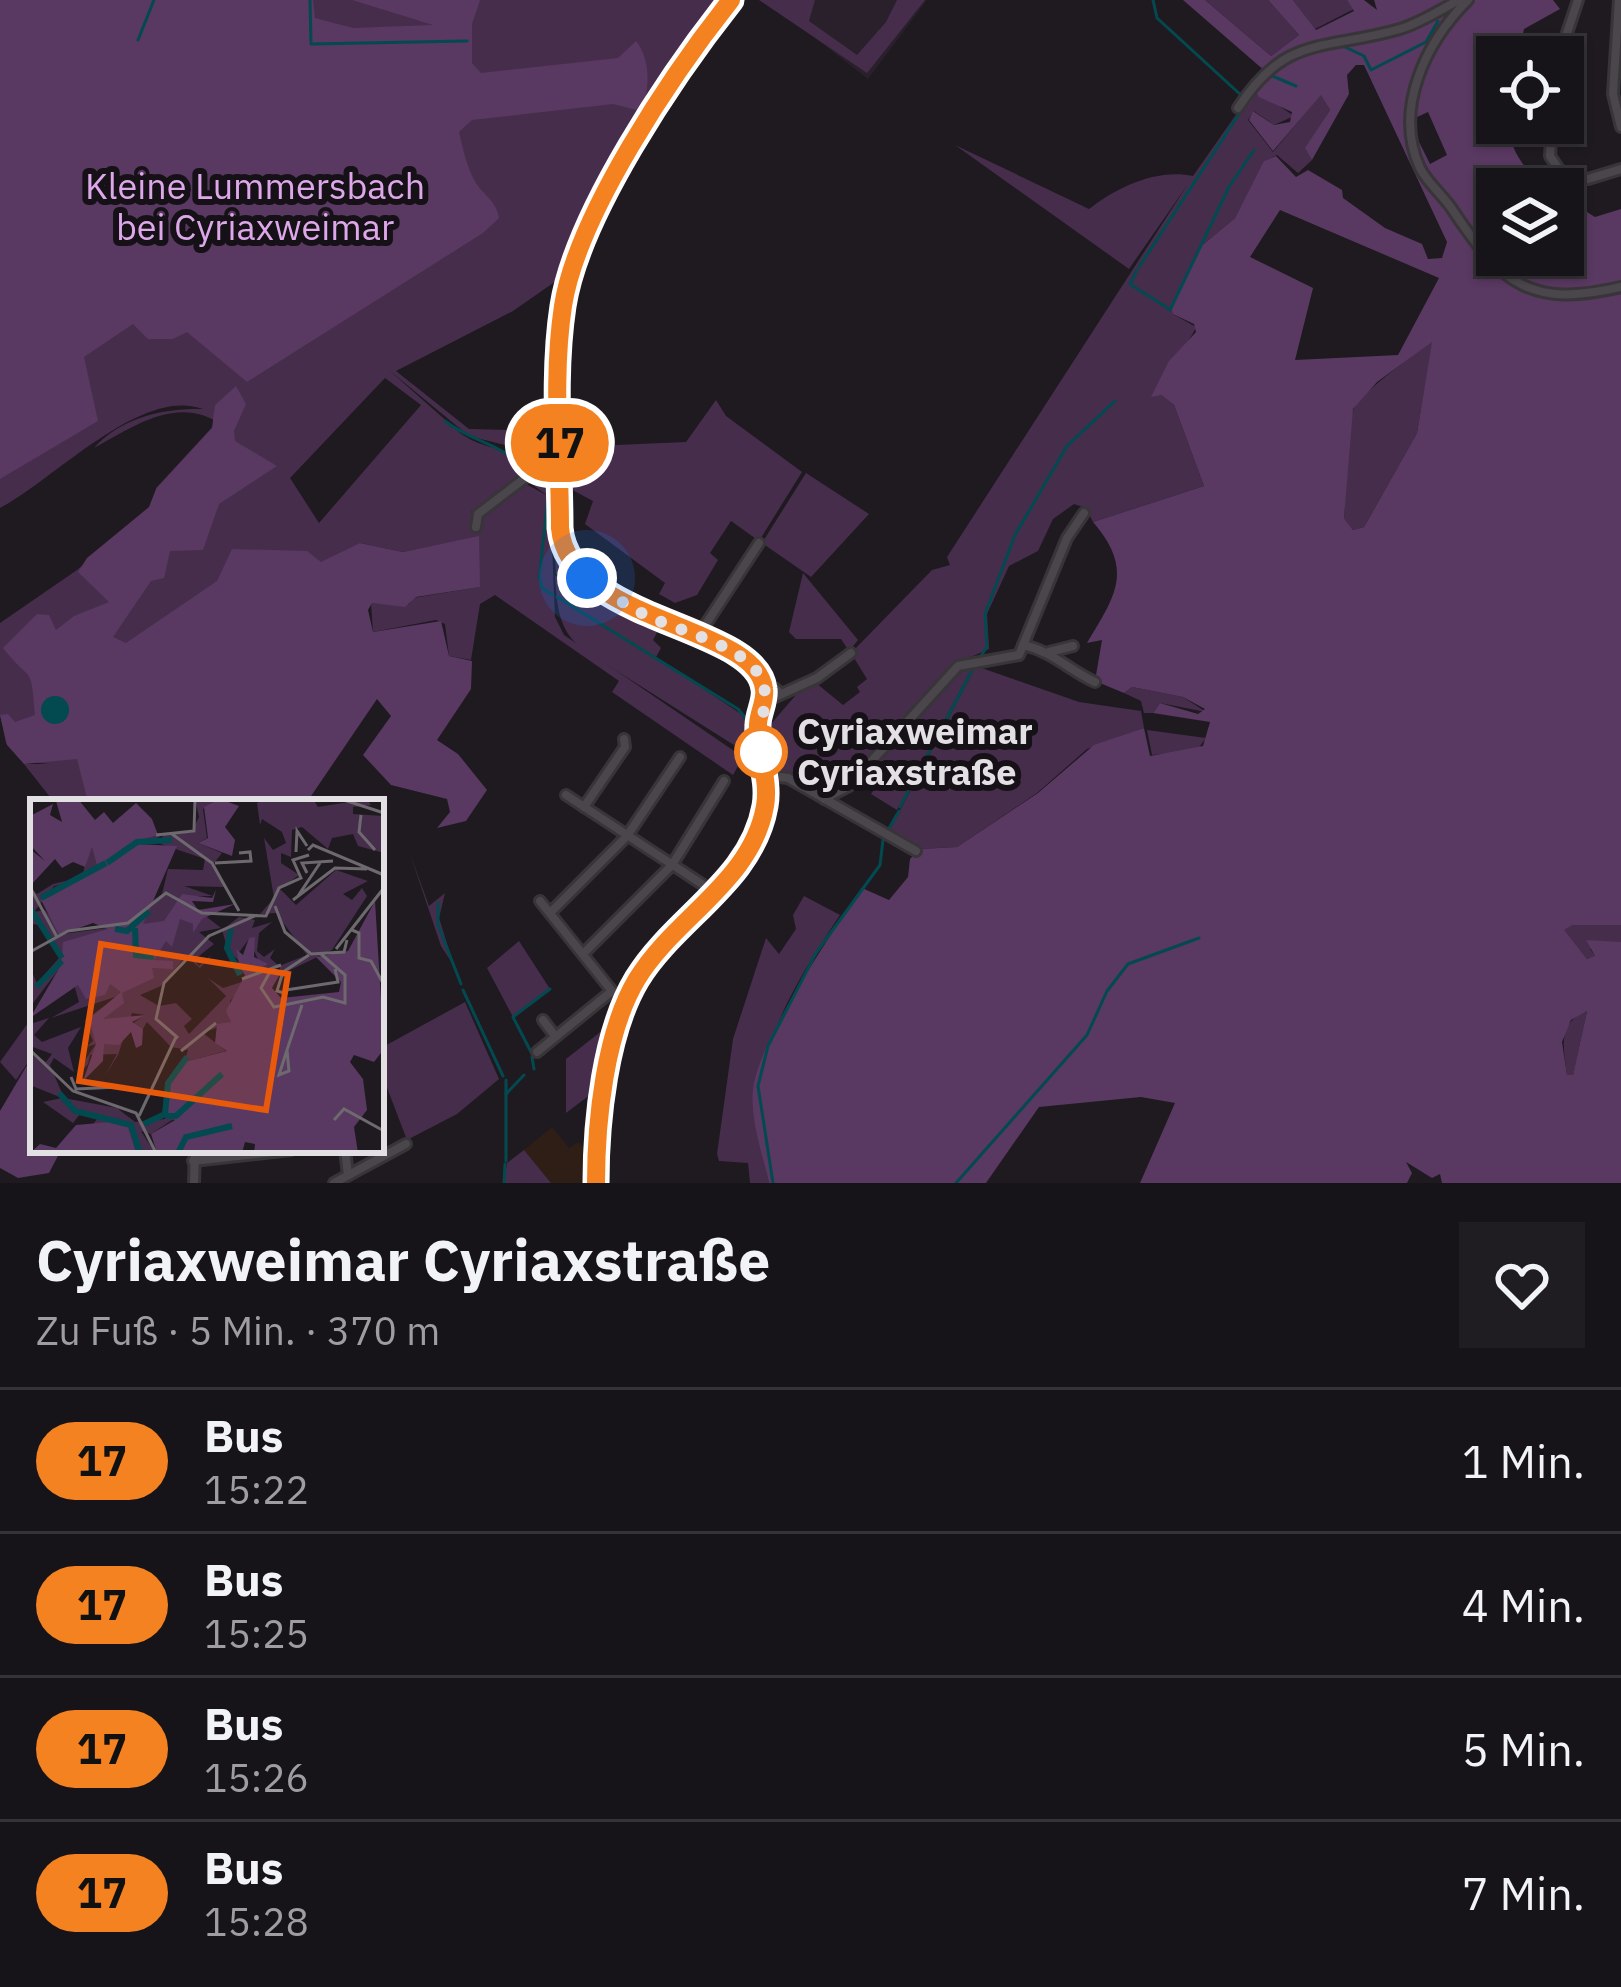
<!DOCTYPE html>
<html lang="de">
<meta charset="utf-8">
<style>
body{margin:0;font-family:"IBM Plex Sans",sans-serif;background:#1f1d21;color:#f1f3f6;height:100vh;display:flex;flex-direction:column;font-size:45px;white-space:nowrap}
*{box-sizing:border-box;margin:0}
p{font-size:39px;color:#9e9ea2}
.icon{flex:none;width:66px;height:66px;fill:none;stroke:currentColor;stroke-width:2;stroke-linecap:round;stroke-linejoin:round}
.map{position:relative;height:1183px;overflow:hidden}
.side{display:flex;flex-direction:column;background:#161418;flex:1}
.side>*{flex:none}
.badge{padding:0 24px;border-radius:39px;font-size:42px;line-height:78px}
.fabs{position:absolute;left:1476px;top:36px;display:grid;gap:24px}
.fabs a{display:grid;place-items:center;width:108px;height:108px;border-radius:0px;background:#161418;box-shadow:0 3px 9px #0004,0 0 0 3px #353337;font-size:60px}
.you{position:absolute;width:60px;height:60px;margin:-30px;border:9px solid #fff;border-radius:50%;background:#1a73e8;box-shadow:0 0 0 18px #1a73e833}
.map>.badge{position:absolute;translate:-50% -50%;box-shadow:0 0 0 6px #fff}
.round{display:grid;place-items:center;flex:none;width:126px;height:126px;border-radius:0px;background:#1f1d21}
.overview{display:flex;align-items:center;justify-content:space-between;height:204px;padding:0 36px}
h1{font-size:57px;font-weight:700;line-height:90px}
ul{padding:0;list-style:none}
li{display:flex;align-items:center;gap:36px;height:144px;padding:0 36px;border-top:3px solid #353337}
li div{flex:1}
li b{display:block;font-size:45px}
li em{font-style:normal}
li .badge{min-width:132px;font-weight:700;text-align:center}
.map>svg:first-child{display:block}
.built{fill:#29202b}
.education{fill:#2f1e16}
.green{fill:#462d4c;fill-rule:evenodd}
.forest{fill:#593861;fill-rule:evenodd}
.water{fill:#024a50}
.lines{fill:none;stroke-linecap:round;stroke-linejoin:round}
.stream{stroke:#024a50;stroke-width:3}
.minor-casing{stroke:#383539;stroke-width:14}
.minor{stroke:#4b454c;stroke-width:8}
.line-casing{stroke:#fff;stroke-width:27}
.line{stroke:#f58220;stroke-width:18}
.walk{stroke:#e3e0e4;stroke-width:12;stroke-dasharray:0 21.6}
.stop-dot{fill:#fff;stroke:#f58220;stroke-width:6}
.labels{text-anchor:middle;stroke-width:12;stroke-linejoin:round;paint-order:stroke}
.park-label{font-size:36px;fill:#dda7ea;stroke:#151116}
.stop-label{font-size:36px;font-weight:bold;fill:#e3e0e4;stroke:#151116;text-anchor:start}
.inset-river{fill:none;stroke:#024a50;stroke-width:6}
.inset-road{fill:none;stroke:#6d696e;stroke-width:3}
.view{fill:#e8590c;fill-opacity:0.15;stroke:#e8590c;stroke-width:6}
.inset-edge{fill:none;stroke:#e3e0e4;stroke-width:6}
</style>
<div class="map">
<svg width="1621" height="1183" viewBox="0 0 1621 1183">
<rect width="100%" height="100%" fill="#1e1a20"/>
<path class="built" d="M800 0H927L868 79 788 17Z"/>
<path class="education" d="M552 1127 569 1148 579 1142 589 1155 594 1153 593 1183H551L524 1150Z"/>
<g class="green">
<path d="M20 0H726L681 62 589 216 566 274 513 311 396 371 469 429 552 431 554 481 532 472 505 445 469 436 389 370 460 433C488 453 500 440 529 473L471 512 475 529 478 516 524 483 550 497 555 617 564 635 743 757 733 775 612 692 619 681 495 595 480 604 471 660 449 656 445 624 436 620 373 632 371 603 409 604 413 598 479 587V537L403 552 360 543 299 802H54L24 764H48L22 761 6 743 0 715V623L77 570 156 503V488L217 422C175 396 131 428 94 448 121 417 165 408 203 409 141 386 55 479 0 508V16ZM385 378 421 405 319 523 290 478Z"/>
<path d="M759 0H815L809 21 857 55 886 22 897 0H925L867 73Z"/>
<path d="M1205 0H1268L1299 35 1271 56Z"/>
<path d="M1293 0H1347L1354 9 1315 29Z"/>
<path d="M1254 89 1294 116 1274 125 1254 111 1248 120 1273 152 1321 94 1330 110 1306 148 1312 160 1298 173 1277 155 1265 161 1235 218 1199 248 1173 302V314L1196 327C1186 352 1156 364 1161 395L1174 405 1204 486 1093 522 1086 508 1074 504 1053 519 1038 551 1009 566 987 614 989 649 950 666 846 785 823 795 771 768 764 732 801 689 816 683 843 705 860 692 857 687 867 679 851 653 932 570 950 565 947 557 1188 184 1129 269 955 145 1089 209C1117 187 1157 168 1193 176Z"/>
<path d="M1433 340 1417 433 1364 527 1353 530 1344 518C1347 484 1339 437 1355 406 1363 391 1417 353 1433 340Z"/>
<path d="M716 400 726 416 802 472 759 541 731 521 710 553 718 560 697 595 675 603 659 594 665 583 585 524 593 501 567 487 569 447 686 442Z"/>
<path d="M806 473 869 514 811 577 762 543Z"/>
<path d="M532 476 555 487 561 553 581 578 570 581 584 580 661 625 653 640 661 648 656 657 753 722 756 759 582 649C558 629 557 606 555 576L565 578 556 574 552 499 526 480Z"/>
<path d="M803 573 858 640 849 651 841 639H796L789 632Z"/>
<path d="M974 664 897 810 871 794 880 780 868 770 956 670Z"/>
<path d="M976 666 1079 702 1141 711 1144 728 1087 749 1037 793 957 847 920 849 886 837Z"/>
<path d="M1132 687 1183 697 1206 712 1160 703 1153 713H1144L1141 701 1124 693Z"/>
<path d="M1147 730 1206 738 1197 750 1152 755Z"/>
<path d="M409 851 429 906 445 893 439 918 454 966 441 946Z"/>
<path d="M804 896 840 915C779 1007 742 1071 769 1183H750L748 1163 719 1161 717 1154 733 1039 766 938 779 954 796 929 793 915Z"/>
<path d="M1573 925H1621V942L1590 949 1596 957 1587 959 1563 930Z"/>
<path d="M519 941 550 989 513 1017 487 968Z"/>
<path d="M465 1002 499 1079 457 1114 407 1140 381 1072V1048Z"/>
<path d="M1587 1011 1573 1076H1567C1564 1049 1556 1023 1587 1011Z"/>
<path d="M33 1016V1055L16 1080 0 1062Z"/>
<path d="M608 1026 615 1031 603 1085 566 1113V1059Z"/>
<path d="M524 1150 551 1183H504L507 1163Z"/>
</g>
<g class="forest">
<path d="M0 0H313L315 18 353 28 433 25 352 0H480L472 24V63L481 73 618 58 636 41C651 59 650 90 641 111L613 104 472 120 459 132C463 149 467 168 476 183 485 197 496 200 499 218L483 233 247 382 187 332 173 339H148L133 324 84 357 98 421 0 479Z"/>
<path d="M1183 0H1205L1271 56 1299 35 1268 0H1293L1316 30 1354 11 1347 0H1364L1377 10 1374 0H1553L1560 9 1524 29 1518 57H1497V123H1508C1509 150 1527 175 1550 189H1497V255H1563V197L1595 217 1621 209V925H1573L1564 930 1587 959 1595 956 1586 940 1621 942V1183H1442L1440 1174 1432 1178 1406 1162 1412 1173 1407 1183H1140L1175 1103 1141 1097 1039 1107 986 1183H769C762 1152 748 1114 754 1083 765 1031 831 934 862 888L889 900 908 877 910 859 920 849 957 847 1038 793 1094 745 1144 728 1150 756 1203 746 1210 722 1153 713 1160 703 1198 714 1205 709 1183 697 1132 687 1124 693 1095 681 1102 640 1087 643C1116 595 1134 570 1093 522L1204 486 1174 405 1161 395 1151 397 1169 361 1196 332 1194 324 1173 314 1171 307 1199 248 1235 218 1264 161 1276 156 1296 177 1308 170 1342 190 1343 198 1385 228 1422 244 1428 259 1442 258 1447 242 1364 65H1356L1347 75 1349 94 1312 160 1305 148 1330 110 1321 95 1273 151 1249 120 1253 111 1274 125 1290 122 1292 112 1259 97 1254 89 1266 72ZM1428 112 1447 155 1430 164 1418 140 1415 118ZM1280 210 1439 278 1398 355 1295 360 1313 288 1250 257ZM1432 342 1417 433 1364 527 1353 530 1344 518 1353 409 1377 382ZM1587 1011 1573 1075H1567L1562 1042 1571 1020Z"/>
<path d="M236 386 246 404 234 431 235 441 277 466 219 504 203 550 170 551 164 578 151 581 113 637 126 643 217 581 232 549 307 551 321 562 360 543 403 552 479 536 480 587 416 597 405 607 372 603 368 610 373 632 441 621 449 656 472 661 471 689 437 740 458 754 487 790 466 821 437 828 450 812 447 799 391 785 363 755 391 716 377 699 307 802H88L77 759 24 764 7 745 0 715 8 714 15 722 35 715C31 662 32 685 3 648L37 614 49 615 56 630 74 616 109 602 78 572 87 558 149 507 156 489 212 428 215 405Z"/>
<path d="M33 1055V1150H61L49 1173 18 1178 0 1168V1111Z"/>
</g>
<circle class="water" cx="55" cy="710" r="14"/>
<g class="lines">
<g class="stream">
<path d="M310 0 311 44 467 41"/>
<path d="M1153 0 1157 18 1242 96"/>
<path d="M138 40 154 0"/>
<path d="M1343 46 1364 56 1371 70 1426 42 1438 21"/>
<path d="M1270 75 1296 86"/>
<path d="M1139 267 1239 114"/>
<path d="M1137 270 1130 284 1169 309"/>
<path d="M1170 310 1229 187 1254 150"/>
<path d="M445 421C472 443 506 443 526 473"/>
<path d="M546 486 551 494"/>
<path d="M540 572 548 496"/>
<path d="M539 575 542 588 553 595"/>
<path d="M557 597 738 709 753 727"/>
<path d="M980 657 987 647 985 614 1015 535 1067 446 1115 401"/>
<path d="M900 807 975 665"/>
<path d="M888 830 899 811"/>
<path d="M438 903V925L461 984"/>
<path d="M463 990 503 1076"/>
<path d="M531 1052 513 1017 550 989"/>
<path d="M532 1057 534 1069"/>
<path d="M506 1080V1161"/>
<path d="M506 1094 524 1075"/>
<path d="M504 1183 505 1164"/>
<path d="M773 1183 758 1086 768 1046 816 953 880 865 883 840"/>
<path d="M956 1183 1087 1035 1107 991 1128 964 1199 938"/>
</g>
<g class="minor-casing">
<g id="minor">
<path d="M731 0C674 74 584 204 566 294 550 369 558 456 560 532L566 555 578 571 650 617 714 641 778 691"/>
<path d="M1468 0C1426 42 1393 109 1420 168 1428 184 1445 197 1454 212 1503 285 1531 308 1621 287"/>
<path d="M1619 0 1613 94 1621 127"/>
<path d="M1559 57 1578 0"/>
<path d="M1238 108C1286 34 1323 51 1400 29 1420 23 1440 10 1459 0"/>
<path d="M1552 123 1550 156 1564 177 1588 179 1621 169"/>
<path d="M476 527 478 514 529 475 560 487"/>
<path d="M700 633 759 543"/>
<path d="M1023 645C1052 651 1069 670 1095 682"/>
<path d="M1049 652 1073 646"/>
<path d="M764 702 817 678 851 653"/>
<path d="M765 775 788 778 916 851"/>
<path d="M566 795 714 892"/>
<path d="M824 799 849 786 958 666 1019 655 1067 538 1084 513"/>
<path d="M584 807 625 747 624 739"/>
<path d="M540 901 612 991 626 1001"/>
<path d="M550 913 627 836 680 757"/>
<path d="M583 954 672 865 724 781"/>
<path d="M543 1020 555 1036"/>
<path d="M537 1052 612 991"/>
<path d="M345 1150 348 1175"/>
<path d="M193 1161 291 1150"/>
<path d="M194 1183 195 1150"/>
<path d="M334 1183 406 1144"/>
<path d="M596 1183C597 1122 605 1039 634 985 671 917 765 877 767 792 767 773 761 756 758 737 756 718 766 702 763 683"/>
</g>
</g>
<use href="#minor" class="minor"/>
</g>
<g class="lines">
<g class="line-casing">
<path id="line" d="M596 1183C596 1121 605 1032 637 979 675 917 752 881 765 806 770 778 756 752 758 725 758 713 766 701 764 689 757 624 568 623 560 528 560 455 552 378 563 306 577 215 673 73 731 0"/>
</g>
<use href="#line" class="line"/>
<path class="walk" d="M587 578C608 592 629 608 652 618 682 632 755 648 764 686 768 706 757 730 761 752"/>
</g>
<circle class="stop-dot" cx="761" cy="752" r="24"/>
<g class="labels">
<g class="park-label">
<text x="255" y="199">Kleine Lummersbach<tspan x="255" dy="41">bei Cyriaxweimar</tspan></text>
</g>
<g class="stop-label">
<text x="797" y="744">Cyriaxweimar<tspan x="797" dy="41">Cyriaxstraße</tspan></text>
</g>
</g>
<g transform="translate(30 799)">
<rect width="354" height="354" fill="#1e1a20"/>
<path d="M165 0 185 3 173 10 177 39 168 44 192 54 184 64 194 88 154 87 183 97H150L191 129 169 133 184 145 164 161 169 167 182 155 170 169 156 157 131 187 110 196 129 207 146 204 162 220 154 227 159 235 196 197 178 179 193 189 221 180 200 202 201 223 173 234 196 252 154 263 158 251 141 248 117 223 113 230 102 225 115 216 102 214 88 256 74 278 87 255 60 256 58 265 51 273 49 270 66 245 56 248 63 242 55 221 88 197 21 219 49 203 33 147 32 166 0 208V169L7 184 29 159 11 126 1 125 0 89 7 95 23 85 52 78 61 43 67 68 48 82 24 87 4 113 15 111 33 135 84 128 132 95 138 70 173 71 175 60 131 45 133 36 84 58 118 34H161L169 18ZM235 0H283L288 8 337 0 341 6 323 8V15L354 17V54L328 47 323 35 302 39 298 50 272 28 262 31 261 58 251 54V64L269 76 250 90 266 106 306 71 338 82 313 95 322 101 332 89 337 97 302 151 252 175 249 167 277 156 246 114 230 115 244 99 234 39 243 51 256 44 252 33 232 20 230 26 227 4ZM209 118 225 121 222 129 242 123 229 134 227 152 234 158 245 150 240 159 248 166 232 170 219 140 207 156 220 173 202 155 203 168 192 131ZM19 219 4 236 12 243 51 228 38 249 44 273 24 259 20 266 34 299 87 309 105 323 145 319 121 335 111 332 125 354H106L90 324 62 327 67 320 50 315 43 324 13 303 32 299 0 286V252L16 263 22 255 0 247V225Z" fill="#462d4c"/>
<path d="M48 0 65 21 74 13 83 24 106 4 122 20 128 36 106 42 92 50 85 58 106 45 147 47 113 125 134 122 152 95 182 99 186 91 183 103 162 102 168 111 205 105 172 120 163 134V125L150 120 142 148 136 142 124 161 143 162V170L122 169 124 179 92 194 94 204 73 220 116 216 102 223 113 230 112 246 106 249 101 233 89 246 74 245 73 262 53 282 66 245 59 220 91 193 80 185 75 196 56 200 48 186 0 219 31 166 33 143 78 130 63 124 29 136 11 101 67 68 62 48 55 68 43 63 32 69 25 60 0 87V50L15 62 0 46V17L23 5 20 16 32 23 26 2ZM190 0 209 7 195 28 205 41 202 57 168 44 178 39 174 8ZM345 102 354 250 344 263 324 256 320 263 333 280 337 311 324 328 328 354H224L225 345 215 343 212 354H127L121 335 145 321 132 317 138 284 154 263 197 252 185 244 187 225 201 223 196 212 215 176 200 156 209 164 206 150 213 156 219 139 225 138 224 158 238 165 231 169 250 175 242 189 251 199 309 193 311 183 286 158 318 152ZM80 323 98 328 106 354H0L10 345 26 349 46 326Z" fill="#593861"/>
<path class="inset-river" d="M77 64 107 43 142 41M11 99 76 64M0 109 32 159M105 129 106 156 124 158M85 130 97 132 119 112M201 130 197 149 210 176M6 188 32 162M29 294 45 312 101 326 110 354M135 317H146L192 275M114 325 135 315 138 284 157 258M148 354 156 338 202 327"/>
<path class="inset-road" d="M311 0 354 14M331 16 329 33 345 51M142 35 182 64 209 112M126 36 164 32 165 0M278 51 283 46 354 76M266 53 267 32 277 47M185 64 221 62 220 53 209 54M277 74 272 64 303 62M0 88 27 138M268 97 290 64M263 101 305 69 337 70M245 107 255 133 281 155 314 153 317 141M322 131 329 134V159L341 162 354 186M306 150 353 90M0 153 38 132 98 124 136 94 172 114 236 117 249 89 271 79 263 61 279 56M241 171 231 189 244 208 293 198 315 204V176L291 155M212 180 251 166M256 191 308 183 305 170M254 194 247 192 253 173 279 156M148 239 126 220 134 184 179 137 227 116M0 251 43 292 106 314 126 354M257 251 249 276 259 272 257 251 272 206M151 252 186 224M41 278 46 290 88 288M109 317 146 238M304 321 314 310 354 332"/>
<path class="view" d="M71 145 258 175 236 311 49 282Z"/>
<rect width="354" height="354" class="inset-edge"/>
</g>
</svg>
<div class="fabs">
<a><svg class="icon" aria-label="locate" viewBox="0 0 24 24"><circle cx="12" cy="12" r="6"/><path d="M12 2v4M12 18v4M2 12h4M18 12h4"/></svg></a>
<a><svg class="icon" aria-label="layers" viewBox="0 0 24 24"><path d="M12 4l9 5-9 5-9-5zM3 14l9 5 9-5"/></svg></a>
</div>
<div class="you" style="left:587px;top:578px"></div>
<b class="badge" style="left:560px;top:443px;background:#f58220;color:#111">17</b>
</div>
<section class="side">
<div class="overview"><div><h1>Cyriaxweimar Cyriaxstraße</h1><p>Zu Fuß · 5 Min. · 370 m</p></div><a class="round"><svg class="icon" aria-label="heart" viewBox="0 0 24 24"><path d="M12 20l-8-8c-3-5 5-10 8-4 3-6 11-1 8 4z"/></svg></a></div>
<ul>
<li><span class="badge" style="background:#f58220;color:#111">17</span><div><b>Bus</b><p>15:22</p></div><em>1 Min.</em></li>
<li><span class="badge" style="background:#f58220;color:#111">17</span><div><b>Bus</b><p>15:25</p></div><em>4 Min.</em></li>
<li><span class="badge" style="background:#f58220;color:#111">17</span><div><b>Bus</b><p>15:26</p></div><em>5 Min.</em></li>
<li><span class="badge" style="background:#f58220;color:#111">17</span><div><b>Bus</b><p>15:28</p></div><em>7 Min.</em></li>
</ul>
</section>
